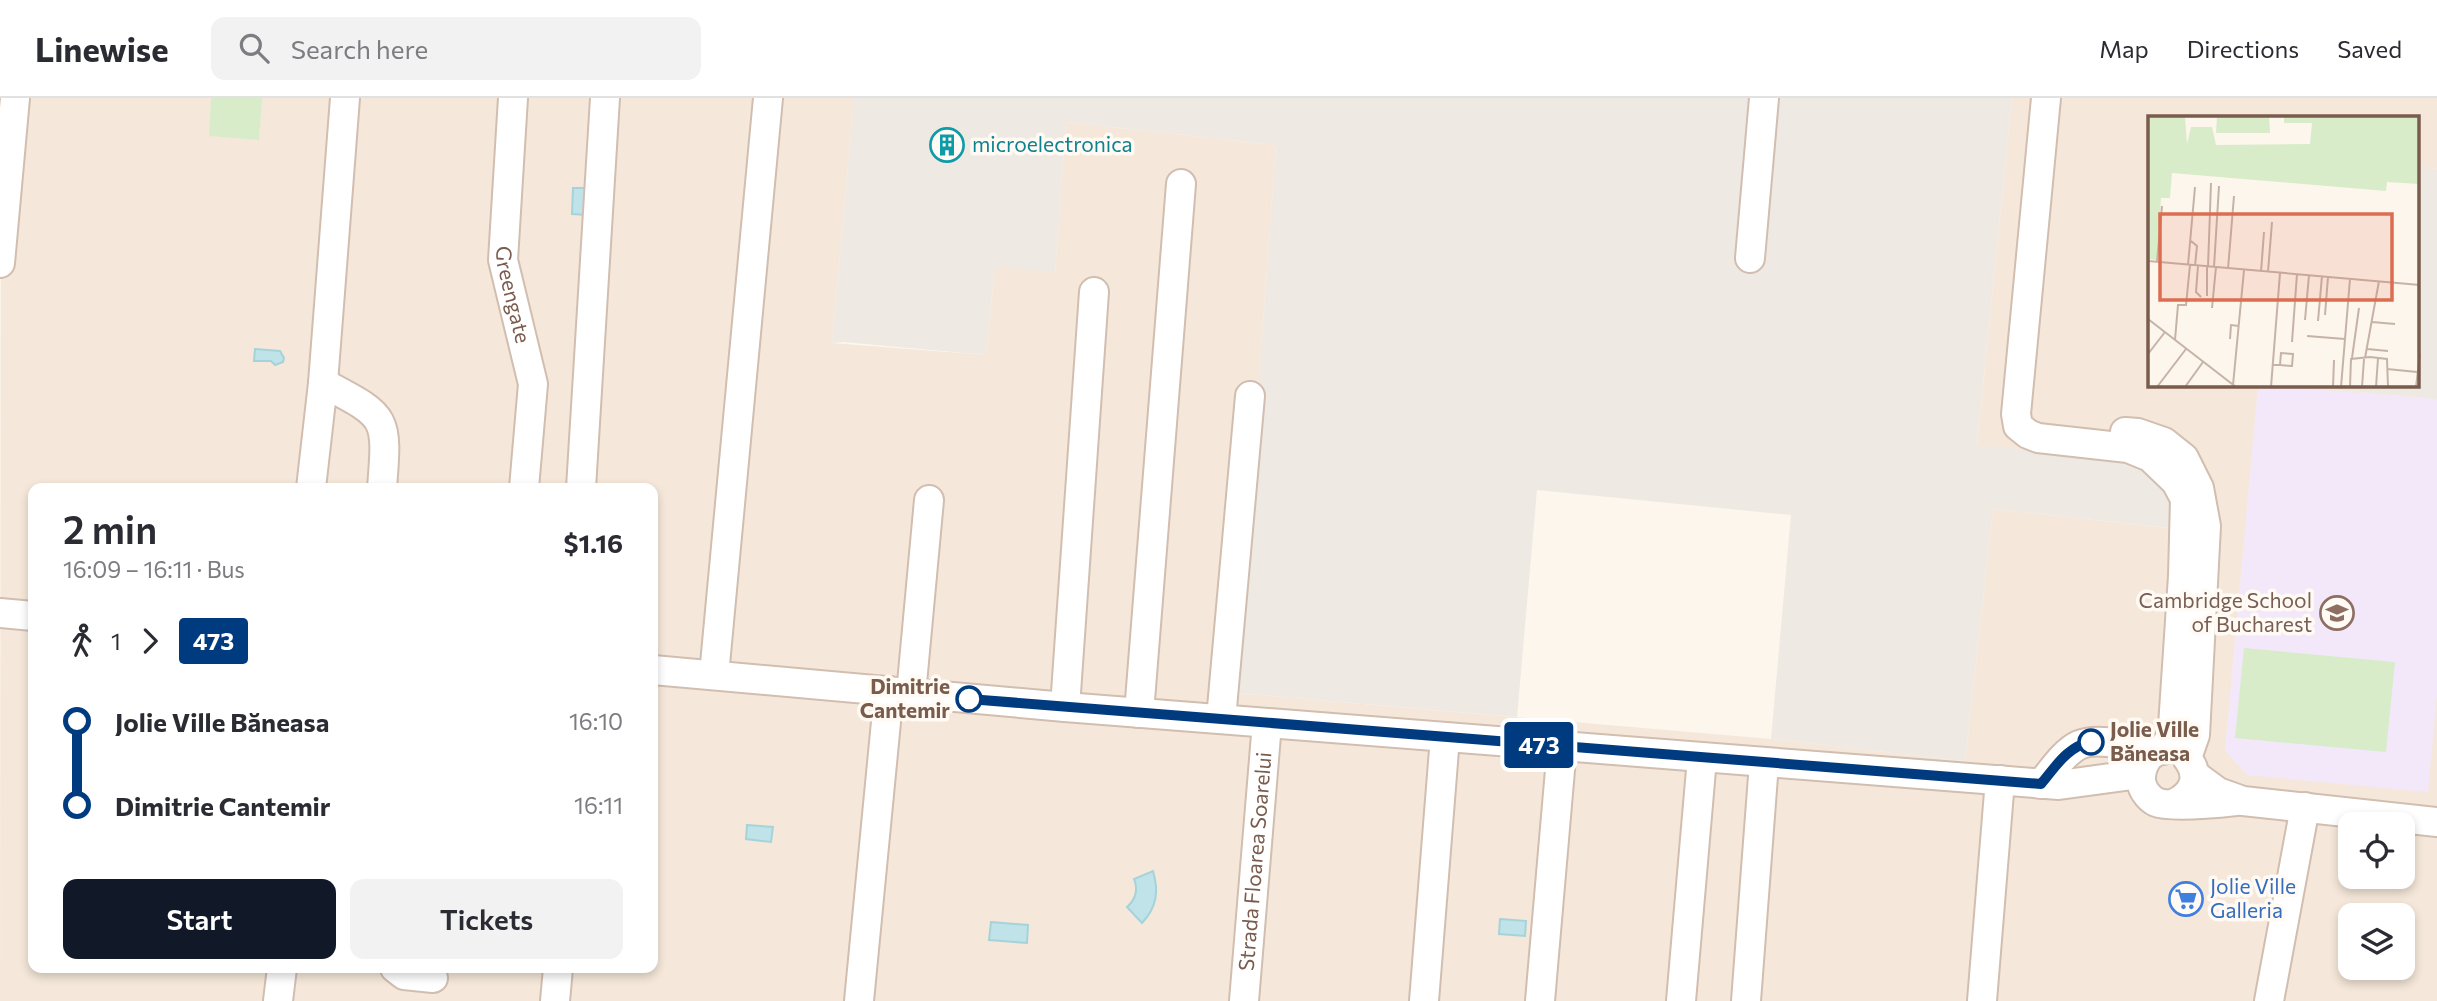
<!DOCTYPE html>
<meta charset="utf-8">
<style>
body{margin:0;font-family:Commissioner,sans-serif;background:#f2f2f3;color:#2b2b33;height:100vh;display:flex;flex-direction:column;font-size:26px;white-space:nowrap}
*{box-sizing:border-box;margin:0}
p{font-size:23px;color:#7c7c81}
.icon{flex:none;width:38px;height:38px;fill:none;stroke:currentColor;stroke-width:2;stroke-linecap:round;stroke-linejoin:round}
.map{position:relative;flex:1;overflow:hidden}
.drawer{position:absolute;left:28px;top:385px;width:630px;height:490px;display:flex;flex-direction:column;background:#fff;border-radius:14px;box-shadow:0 4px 10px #0003}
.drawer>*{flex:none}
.badge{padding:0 14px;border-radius:5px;font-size:24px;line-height:46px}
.controls{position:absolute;left:2338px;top:714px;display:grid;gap:14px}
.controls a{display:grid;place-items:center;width:77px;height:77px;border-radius:14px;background:#fff;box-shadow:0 4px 10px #0003;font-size:35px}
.map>.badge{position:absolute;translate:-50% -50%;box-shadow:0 0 0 4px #fff}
.legs{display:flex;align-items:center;gap:10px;height:77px;padding:0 35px;font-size:23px}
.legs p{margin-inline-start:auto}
.head{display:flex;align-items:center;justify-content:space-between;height:119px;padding:0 35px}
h1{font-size:38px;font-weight:600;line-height:52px}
.action{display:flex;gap:14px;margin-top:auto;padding:14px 35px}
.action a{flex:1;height:80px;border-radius:14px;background:#111827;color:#fff;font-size:28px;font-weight:600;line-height:80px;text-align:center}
.action a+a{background:#f2f2f3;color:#2b2b33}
ul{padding:0 35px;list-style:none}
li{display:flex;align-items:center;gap:24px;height:84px;font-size:26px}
li i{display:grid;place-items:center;width:10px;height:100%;margin:0 9px;background:currentColor}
li i::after{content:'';width:18px;height:18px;margin:-9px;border:5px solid;border-radius:50%;background:#fff}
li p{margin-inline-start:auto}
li:first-child i{background:linear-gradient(#0000 50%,currentColor 0)}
li:last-child i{background:linear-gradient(currentColor 50%,#0000 0)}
header{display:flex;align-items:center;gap:42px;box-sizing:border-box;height:98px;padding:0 35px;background:#fff;border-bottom:2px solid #e1e1e2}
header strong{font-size:33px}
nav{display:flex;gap:38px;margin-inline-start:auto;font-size:24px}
.search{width:490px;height:63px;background:#f2f2f3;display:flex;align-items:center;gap:18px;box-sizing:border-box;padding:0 24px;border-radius:14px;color:#7c7c81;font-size:26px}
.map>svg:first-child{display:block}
.residential{fill:#f5e8da;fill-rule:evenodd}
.industrial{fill:#efe9e4}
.education{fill:#f3e8fa}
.green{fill:#d8ecc9}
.water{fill:#bfe3e8;stroke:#a5d3da;stroke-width:2}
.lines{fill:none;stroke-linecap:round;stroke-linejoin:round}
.minor-casing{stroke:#d1beb0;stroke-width:32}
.minor{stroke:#fff;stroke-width:28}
.line-1-casing{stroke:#fff;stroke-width:16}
.line-1{stroke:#003b80;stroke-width:10}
.stop-1-dot{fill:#fff;stroke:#003b80;stroke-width:3.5}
.labels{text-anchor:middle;stroke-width:7;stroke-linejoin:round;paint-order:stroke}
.culture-label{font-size:21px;fill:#0d838f;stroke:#fffaf3;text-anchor:start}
.street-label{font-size:21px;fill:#7a5c4d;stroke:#fffaf3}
.education-label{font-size:21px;fill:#785e54;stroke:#fffaf3;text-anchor:end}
.stop-label{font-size:21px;font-weight:bold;fill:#7a5c4d;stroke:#fffaf3;text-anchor:end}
.shop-label{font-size:21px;fill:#366cbe;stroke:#fffaf3;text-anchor:start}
.inset-road{fill:none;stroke:#c5b3a7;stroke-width:2}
.view{fill:#dc6d51;fill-opacity:0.15;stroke:#dc6d51;stroke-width:3.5}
.inset-edge{fill:none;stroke:#7a5c4d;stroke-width:3.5}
</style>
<header>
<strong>Linewise</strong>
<div class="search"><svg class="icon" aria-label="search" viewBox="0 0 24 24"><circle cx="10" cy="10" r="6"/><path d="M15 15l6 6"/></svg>Search here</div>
<nav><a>Map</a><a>Directions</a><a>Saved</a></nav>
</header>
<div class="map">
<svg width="2437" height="903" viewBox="0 0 2437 903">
<rect width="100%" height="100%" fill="#fdf6ec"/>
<path class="residential" d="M1 0H854L832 245 986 257 995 168 1055 174 1066 24 1276 47 1236 595 1771 641 1965 663 1993 411 2168 430 2114 361 1977 348 2012 0H2437V71L2418 69V19H2150V287H2277L2437 301V903H0ZM33 390H653V870H33ZM2350 726H2403V779H2350ZM2350 817H2403V870H2350Z"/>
<g class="industrial">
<path d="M854 0H2012L1977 347 2114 361 2154 371 2169 388V430L1993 411 1965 663 1771 641 1791 417 1537 392 1517 619 1236 595 1276 47 1066 24 1055 175 995 168 986 257 844 244 832 245Z"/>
<path d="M2418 69 2437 71V301L2277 287H2418Z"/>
</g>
<path class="education" d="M2258 287 2437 301V594L2428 694 2247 677 2225 653Z"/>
<g class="green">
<path d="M211 0H262L259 42 209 38Z"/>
<path d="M2244 550 2395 564 2386 654 2235 640Z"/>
</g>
<g class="water">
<path d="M573 90H587V117L572 116Z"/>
<path d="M255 251 280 253 284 260 283 264 275 267 271 263H254Z"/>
<path d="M747 727 773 729 771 744 746 741Z"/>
<path d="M1153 773C1159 793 1157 809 1142 825L1127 809C1136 801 1138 791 1134 781Z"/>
<path d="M1500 821 1526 823 1525 838 1499 836Z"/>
<path d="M991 824 1028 827 1027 845 989 842Z"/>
</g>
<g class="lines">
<g class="minor-casing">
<g id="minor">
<path id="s1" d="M513 0 503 162 533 286 524 390"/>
<path d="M2046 0 2016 316 2018 328 2028 336 2038 340 2128 350 2150 359 2176 384 2185 401 2183 478 2173 628 2170 640 2163 652"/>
<path d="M1750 160 1764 0"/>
<path d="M0 165 15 0"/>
<path d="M323 285C387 319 388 317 382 390"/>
<path d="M2125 334 2138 335 2164 344 2184 360 2199 390 2206 428 2195 637 2187 660"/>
<path d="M311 390 323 285 345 0"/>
<path d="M581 390 605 0"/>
<path d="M0 515 33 518"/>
<path d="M653 572 1065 609 2059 687 2140 676"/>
<path d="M714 577 768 0"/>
<path d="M911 596 929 402"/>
<path d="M1065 609 1094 194"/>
<path d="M1139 615 1181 86"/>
<path d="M1221 621 1250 298"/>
<path d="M2147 661C2142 669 2139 677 2142 687 2144 694 2150 701 2156 704 2171 710 2218 705 2236 703"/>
<path d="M2195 677 2218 694 2243 703 2437 724"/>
<path d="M2041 686C2052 673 2064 654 2079 647 2099 638 2135 649 2154 655"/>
<path d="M2175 705C2192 697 2201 680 2189 663"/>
<path d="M395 870 404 877 433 880"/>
<path d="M278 903 282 870"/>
<path d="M555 903 558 870"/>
<path d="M859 903 889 593"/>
<path id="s2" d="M1244 903 1267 625"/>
<path d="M1424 903 1445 639"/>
<path d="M1540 903 1562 649"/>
<path d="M1681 903 1702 660"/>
<path d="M1746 903 1764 665"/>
<path d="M1982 903 2000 682"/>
<path d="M2269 903 2305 709"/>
</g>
</g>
<use href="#minor" class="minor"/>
</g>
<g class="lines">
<g class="line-1-casing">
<path id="line-1" d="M969 601 2041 686C2056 668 2068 648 2091 644"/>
</g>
<use href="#line-1" class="line-1"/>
</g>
<defs>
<g id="building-ring" transform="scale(1.75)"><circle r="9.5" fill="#fffaf3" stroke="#0f9aa8" stroke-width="1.5"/><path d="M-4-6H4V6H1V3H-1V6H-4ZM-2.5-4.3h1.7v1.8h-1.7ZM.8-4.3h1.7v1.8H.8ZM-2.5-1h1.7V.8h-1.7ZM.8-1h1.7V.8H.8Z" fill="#0f9aa8"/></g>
<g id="school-ring" transform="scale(1.75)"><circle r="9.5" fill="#fffaf3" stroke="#8d6e63" stroke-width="1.5"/><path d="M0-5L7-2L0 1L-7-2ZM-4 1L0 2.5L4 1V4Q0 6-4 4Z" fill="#8d6e63"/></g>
<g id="supermarket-ring" transform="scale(1.75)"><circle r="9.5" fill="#fffaf3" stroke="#3f7fe0" stroke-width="1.5"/><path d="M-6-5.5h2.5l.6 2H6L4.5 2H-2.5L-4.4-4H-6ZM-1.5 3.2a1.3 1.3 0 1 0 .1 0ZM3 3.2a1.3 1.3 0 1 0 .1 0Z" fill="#3f7fe0"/></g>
</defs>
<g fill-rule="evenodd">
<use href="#building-ring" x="947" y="47"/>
<use href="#school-ring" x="2337" y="515"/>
<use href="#supermarket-ring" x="2186" y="801"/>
</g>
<g class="stop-1-dot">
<circle cx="969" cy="601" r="12"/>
<circle cx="2091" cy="644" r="12"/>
</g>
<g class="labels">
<g class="culture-label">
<text x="972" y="54">microelectronica</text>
</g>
<g class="street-label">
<text dy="7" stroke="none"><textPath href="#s1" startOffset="198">Greengate</textPath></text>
<text dy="7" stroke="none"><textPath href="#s2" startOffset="140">Strada Floarea Soarelui</textPath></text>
</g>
<g class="education-label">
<text x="2312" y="510">Cambridge School<tspan x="2312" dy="24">of Bucharest</tspan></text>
</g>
<g class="stop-label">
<text x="950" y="596">Dimitrie<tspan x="950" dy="24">Cantemir</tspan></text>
<text x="2110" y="639" text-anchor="start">Jolie Ville<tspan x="2110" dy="24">Băneasa</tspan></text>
</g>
<g class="shop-label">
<text x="2210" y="796">Jolie Ville<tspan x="2210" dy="24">Galleria</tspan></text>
</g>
</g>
<g transform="translate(2148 18)">
<rect width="271" height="271" fill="#fdf6ec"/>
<path d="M0 0H37L39 28 43 11H64L68 29 162 28 164 7H136V0H271V68L239 66 238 75 24 57 22 82H13L9 144 0 143ZM69 0H121L122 17H68Z" fill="#d8ecc9"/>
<path class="inset-road" d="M43 125 49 130 47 150M0 145 272 169M9 146 14 90M40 149 47 71M50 150 48 176 53 181M60 151 63 67M66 151 71 70M80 153 86 80M113 156 116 116M120 156 124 106M59 180V151M64 192 68 151M177 199 180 161M0 203 88 271M157 204 161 159M170 205 174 160M224 206 247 208M159 220 197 223M82 223 83 209 91 210M27 224 30 189H38L42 149M144 226 149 158M219 233 240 235M0 238 17 216M204 242 211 192M217 242 231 165M125 249H132L143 250H144L145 238 133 237 132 249M239 253 269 256M85 269 96 154M9 271 38 233M37 271 55 246M123 271 132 157M185 271 186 244M193 271 202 163M202 271 203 243 222 241 239 243 240 271M214 271 216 243M228 271 230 242M268 271 272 237"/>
<path class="view" d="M12 98H244V184H12Z"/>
<rect width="271" height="271" class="inset-edge"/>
</g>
</svg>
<div class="controls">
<a><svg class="icon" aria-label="locate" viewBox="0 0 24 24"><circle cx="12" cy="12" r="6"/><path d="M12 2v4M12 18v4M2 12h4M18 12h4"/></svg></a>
<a><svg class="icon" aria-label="layers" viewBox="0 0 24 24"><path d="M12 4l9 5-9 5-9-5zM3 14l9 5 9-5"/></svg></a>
</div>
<b class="badge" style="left:1539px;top:647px;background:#003b80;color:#fff">473</b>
<section class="drawer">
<div class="head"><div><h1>2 min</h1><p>16:09 – 16:11 · Bus</p></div><b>$1.16</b></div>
<div class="legs"><svg class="icon" aria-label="walk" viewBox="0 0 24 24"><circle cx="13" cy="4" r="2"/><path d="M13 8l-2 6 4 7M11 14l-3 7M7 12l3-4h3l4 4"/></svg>1<svg class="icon" aria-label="forward" viewBox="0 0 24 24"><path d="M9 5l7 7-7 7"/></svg><b class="badge" style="background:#003b80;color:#fff">473</b></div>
<ul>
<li><i style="color:#003b80"></i><b>Jolie Ville Băneasa</b><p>16:10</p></li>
<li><i style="color:#003b80"></i><b>Dimitrie Cantemir</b><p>16:11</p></li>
</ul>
<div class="action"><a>Start</a><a>Tickets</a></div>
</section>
</div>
